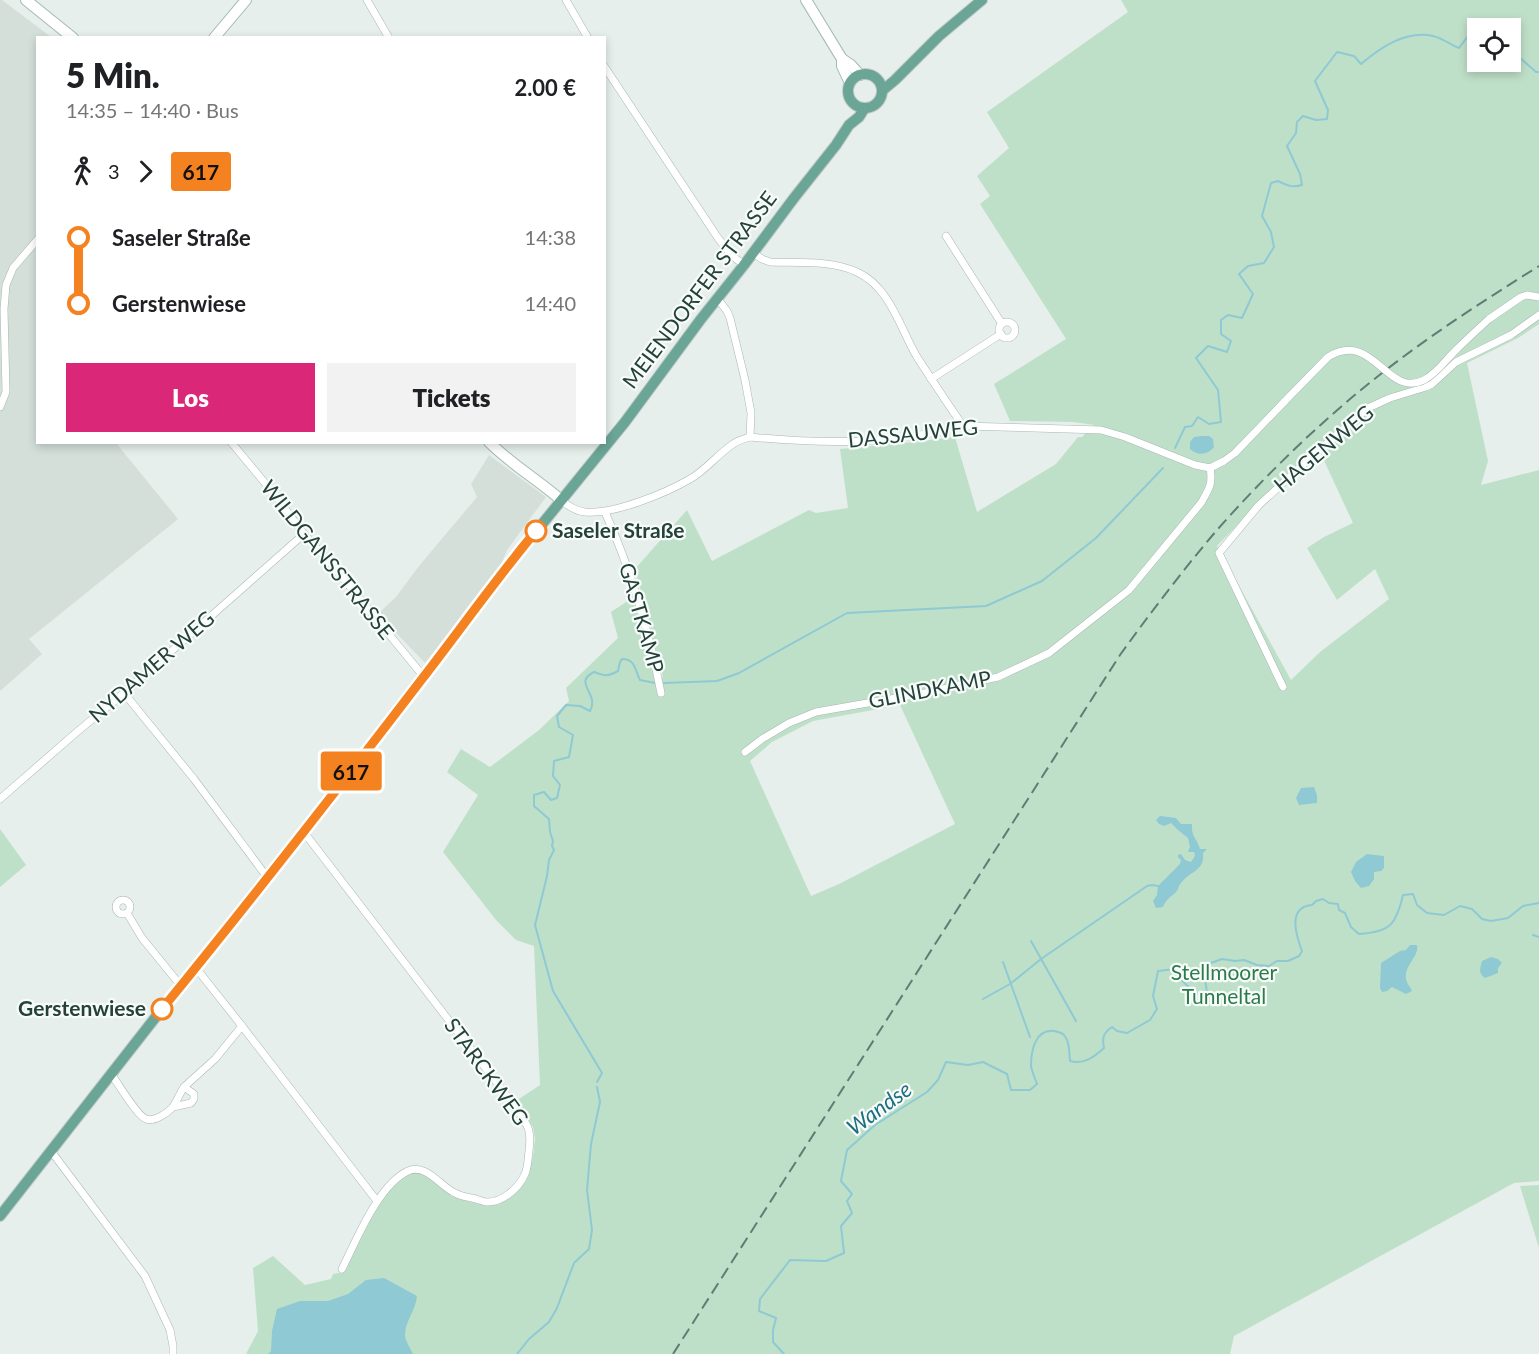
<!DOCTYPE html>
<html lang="de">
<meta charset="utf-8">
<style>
body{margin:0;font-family:Lato,sans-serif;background:#f2f2f2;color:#202124;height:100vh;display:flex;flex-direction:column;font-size:22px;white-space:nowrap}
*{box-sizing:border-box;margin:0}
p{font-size:20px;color:#757577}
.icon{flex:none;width:33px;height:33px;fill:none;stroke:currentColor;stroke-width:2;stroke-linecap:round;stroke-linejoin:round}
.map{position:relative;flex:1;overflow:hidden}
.side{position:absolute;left:36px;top:36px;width:570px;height:408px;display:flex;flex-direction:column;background:#fff;border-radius:0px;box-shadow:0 3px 9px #0003}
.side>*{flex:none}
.badge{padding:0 12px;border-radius:4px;font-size:21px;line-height:39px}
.buttons{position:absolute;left:1467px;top:18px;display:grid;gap:12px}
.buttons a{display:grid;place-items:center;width:54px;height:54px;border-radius:0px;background:#fff;box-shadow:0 3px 9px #0003;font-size:30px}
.map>.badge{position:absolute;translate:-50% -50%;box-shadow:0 0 0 3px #fff}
.legs{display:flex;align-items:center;gap:9px;height:66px;padding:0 30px;font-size:20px}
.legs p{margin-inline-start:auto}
.overview{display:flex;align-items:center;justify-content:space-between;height:102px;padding:0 30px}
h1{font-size:33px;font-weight:800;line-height:45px}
.action{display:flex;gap:12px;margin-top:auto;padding:12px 30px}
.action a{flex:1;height:69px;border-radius:0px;background:#db2777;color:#fff;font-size:24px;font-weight:800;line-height:69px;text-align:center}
.action a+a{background:#f2f2f2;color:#202124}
ul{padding:0 30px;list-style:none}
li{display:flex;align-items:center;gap:21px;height:66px;font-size:22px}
li i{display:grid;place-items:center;width:9px;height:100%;margin:0 8px;background:currentColor}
li i::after{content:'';width:15px;height:15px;margin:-8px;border:4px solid;border-radius:50%;background:#fff}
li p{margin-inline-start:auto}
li:first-child i{background:linear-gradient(#0000 50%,currentColor 0)}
li:last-child i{background:linear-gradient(currentColor 50%,#0000 0)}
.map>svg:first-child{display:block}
.built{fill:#d4dfda}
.green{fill:#bfe0c8;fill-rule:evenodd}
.water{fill:#8ec9d4}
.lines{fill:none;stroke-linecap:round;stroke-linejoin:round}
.stream{stroke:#8ec9d4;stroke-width:2}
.street-casing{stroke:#a8b8b2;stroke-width:8}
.secondary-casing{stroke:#a4bbb3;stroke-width:12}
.primary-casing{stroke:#c2cac8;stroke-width:12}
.street{stroke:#fff;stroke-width:7}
.secondary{stroke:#fff;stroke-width:10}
.primary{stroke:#6aa596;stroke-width:10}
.rail{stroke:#5f7d75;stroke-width:2;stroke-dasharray:12 6;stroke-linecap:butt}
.street-bridge-casing{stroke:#a8b8b2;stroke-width:8;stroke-linecap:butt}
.street-bridge{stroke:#fff;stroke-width:7}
.line-1-casing{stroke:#fff;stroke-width:14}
.line-1{stroke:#f58220;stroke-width:9}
.stop-1-dot{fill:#fff;stroke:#f58220;stroke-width:3}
.labels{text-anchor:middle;stroke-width:4.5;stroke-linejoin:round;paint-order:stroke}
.street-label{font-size:21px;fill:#24423a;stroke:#f7fbf9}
.stop-label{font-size:21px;font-weight:bold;fill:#24423a;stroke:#f7fbf9;text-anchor:start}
.park-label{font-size:21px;fill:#2d7a4b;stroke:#f7fbf9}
.water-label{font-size:22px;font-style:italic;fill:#1c6f80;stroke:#f7fbf9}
</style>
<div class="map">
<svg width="1539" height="1354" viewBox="0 0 1539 1354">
<rect width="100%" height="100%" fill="#e6efeb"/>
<g class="built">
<path d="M0 0H2L51 37 38 38V442L116 443 178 519 29 639 42 654 0 691Z"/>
<path d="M489 455 546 497 515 539 507 550 499 570 425 663 378 614 396 597 419 566 477 497 471 484Z"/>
</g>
<g class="green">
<path d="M1121 0H1539V324L1518 338 1467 363 1488 461 1481 485 1539 470V1181L1514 1183 1234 1336 1230 1354H246L258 1331 253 1268 273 1256 305 1285 331 1279 333 1274 343 1272C354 1252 394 1159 423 1173 434 1178 442 1189 453 1195 465 1202 479 1204 493 1204L528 1174 533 1156 535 1138 533 1127 516 1101 540 1085 534 946 516 940 496 920 443 852 478 795 447 772 461 749 490 767 539 730 569 701 566 688 618 638 611 612 632 598 650 654 656 681 663 677 635 569 687 510 712 561 809 510 816 513 848 508 840 449 903 443 955 437 977 512 1056 464 1078 437H1082L1094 425 1073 422 1010 421 994 384 1066 339 980 204 990 196 977 176 1009 148 987 112 1128 12ZM1478 28H1510V62H1478ZM1316 448 1321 454 1353 523 1324 537 1307 548 1337 600 1375 569 1389 599 1320 652 1291 680 1217 546 1272 489ZM900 705 955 824 839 884 811 896 750 761 772 742 813 721Z"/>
<path d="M0 829 26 865 0 887Z"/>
<path d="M1539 1185V1248L1520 1186Z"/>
</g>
<g class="water">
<path d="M1202 436H1209L1213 439 1214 447C1208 455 1197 456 1190 449V442L1194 437Z"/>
<path d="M1314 787 1317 795V803L1299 805 1296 798 1301 788Z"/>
<path d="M1160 816 1176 818 1181 824H1192C1191 837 1197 838 1200 849H1207L1203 853C1205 871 1190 871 1181 883 1177 888 1180 887 1176 892 1170 898 1166 899 1163 907L1156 908 1153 901 1157 895 1158 886 1180 864 1181 860 1178 857V855L1181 854 1185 860 1191 862 1195 856 1194 852H1189L1188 851 1190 847 1188 838 1178 830 1171 823 1164 826 1159 824 1156 820Z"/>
<path d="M1367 854 1384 856V868L1381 871 1374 872V879L1369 886 1361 888 1355 881 1351 872 1356 862Z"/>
<path d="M1410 945H1417C1420 957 1401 967 1407 982 1408 985 1411 988 1412 991L1406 994 1392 987 1387 991 1382 992 1380 988 1381 963 1400 951 1406 950Z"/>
<path d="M1491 957 1498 959 1502 963 1498 968V973L1485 978C1478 973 1480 969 1482 961Z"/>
<path d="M384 1278 417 1296C416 1310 405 1321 405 1335 405 1341 411 1349 413 1354H268L271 1351 272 1331 277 1309 300 1301H328L348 1294 366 1280Z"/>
</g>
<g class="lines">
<g class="stream">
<path d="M1510 49 1536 72H1539"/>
<path d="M1175 448 1185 427 1192 426 1198 417 1209 424 1221 422 1218 390 1196 358 1208 346 1227 352 1231 341 1221 334V320L1228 315 1242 318 1253 294 1239 274 1248 266 1264 263 1274 247 1271 232 1262 216 1271 183 1278 181C1286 185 1292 188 1302 185L1300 174 1287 146 1296 133 1297 122 1303 116 1316 120 1327 119 1328 110 1315 81 1337 52 1354 56 1361 64C1381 47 1406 30 1433 36 1442 38 1451 45 1459 48L1471 32 1478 33"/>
<path d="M664 683 717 681 739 673 847 613 986 606 1042 581 1096 538 1163 468"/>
<path d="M1533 935 1539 937"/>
<path d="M1031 941 1076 1021"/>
<path d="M1003 962 1030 1037"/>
<path d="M983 999 1010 984 1041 959 1147 886 1152 885 1158 886"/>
<path d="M597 1082 602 1073 553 991 535 925 547 876 549 860 554 850 552 846 553 841 550 832 549 819 534 806V795L544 792 551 800 557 798 560 785 553 776 554 761 569 757 573 735 559 727 557 716 566 705 580 706 590 711C600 693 572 683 594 672 605 676 607 677 618 671L620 662 622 659C636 659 635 671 640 680L655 683"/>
<path d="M517 1354 529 1339 549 1322 557 1308 574 1263 589 1249 592 1230 587 1190 591 1144 600 1102 597 1087"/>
<path d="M784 1354 773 1342V1330L776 1318 759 1311 760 1299 790 1260 826 1261 844 1253 841 1226 852 1213 847 1201 852 1194 841 1181 847 1150 875 1125 927 1092 938 1080 946 1062 968 1065 983 1062 1007 1074 1011 1090H1030L1037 1084C1035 1078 1032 1072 1031 1066 1031 1051 1035 1029 1054 1031 1059 1032 1064 1033 1066 1038 1070 1044 1069 1054 1070 1061 1084 1065 1094 1057 1104 1048 1102 1038 1103 1033 1112 1027L1117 1031 1127 1033 1150 1020 1157 1009 1153 996 1158 971 1175 969C1179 979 1191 991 1201 995L1207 993 1204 971 1211 963 1222 959 1235 961 1244 960 1257 965 1269 966 1277 961H1288L1299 956 1302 951C1296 935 1287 907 1312 905L1316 901 1323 899 1329 903 1338 904 1339 910 1345 913 1351 927 1359 934C1390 932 1396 925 1403 895L1413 894 1417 905 1427 913 1444 915 1460 906 1472 909 1482 919 1491 921 1508 918 1523 906 1539 903"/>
</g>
<g class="street-casing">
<g id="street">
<path d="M367 0 389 38"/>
<path d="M566 0 588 38"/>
<path d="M604 66 718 238 731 255 744 265"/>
<path d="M946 236 1002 324"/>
<path d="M753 253 762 259 770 262C798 263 831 260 857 272 890 287 900 328 917 357 932 380 947 403 963 426"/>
<path d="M717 298 727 311 730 318 745 380 751 413 750 437"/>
<path d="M1489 319 1521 297 1527 295 1539 297"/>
<circle cx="1007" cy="330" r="8"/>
<path d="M931 379 1001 334"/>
<path d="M0 407 6 392 4 309 6 285 13 268 38 239"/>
<path d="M231 442 274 494 304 534 328 560 424 677"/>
<path d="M561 500C568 506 575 511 585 512 613 515 666 493 690 479 706 470 718 454 733 444 738 440 744 439 750 437 822 444 893 445 963 426L1101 430 1125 437 1195 465 1210 468 1224 461 1235 453 1285 401"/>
<path d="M605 512C631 570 649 631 661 693"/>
<path d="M1283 687 1219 553 1259 505 1317 452 1368 408 1390 398 1426 387 1432 384 1456 362 1511 335 1539 315"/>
<path d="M124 693 194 779 267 877"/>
<path d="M745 752 762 739 789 723 816 712 925 693 998 677 1049 653 1129 590 1201 503C1209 489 1213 484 1210 468"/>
<path d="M0 799 78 731 124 693 304 534"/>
<path d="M303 831 514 1105C527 1125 532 1127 529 1151 528 1159 528 1167 525 1174 519 1188 502 1203 486 1202 481 1201 477 1199 472 1198 467 1197 460 1196 455 1193 440 1186 426 1163 408 1171 378 1185 356 1241 342 1269"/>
<circle cx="123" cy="907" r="7"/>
<path d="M127 913 142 938 181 986"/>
<path d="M196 968 242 1026 377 1201"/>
<path d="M111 1074C118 1083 137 1116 146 1119 154 1122 166 1114 172 1108 176 1103 180 1093 184 1087L194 1094V1099L191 1103 173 1107"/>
<path d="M184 1087 215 1059 242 1026"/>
<path d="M51 1151 145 1276 170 1330 173 1346V1354"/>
</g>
</g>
<g class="secondary-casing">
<g id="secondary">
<path d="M26 0 73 38"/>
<path d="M806 0 842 59V66L850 83"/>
<path d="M214 38 246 0"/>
<path d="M842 59 851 65 860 75"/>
<path d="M489 442C511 464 538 480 561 500"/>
</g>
</g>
<g class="primary-casing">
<g id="primary">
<circle cx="865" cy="91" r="17"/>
<path d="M883 90 895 80 939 36 982 0"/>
<path d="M0 1216 162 1009 317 814 508 566 625 422 701 319 744 265 794 198 836 145 849 125 859 117 864 109"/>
</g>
</g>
<use href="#street" class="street"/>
<use href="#secondary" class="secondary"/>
<use href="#primary" class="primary"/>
<path class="rail" d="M673 1354 1120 655C1151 612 1183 570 1217 530 1263 478 1314 428 1367 385 1421 341 1480 303 1539 266"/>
<g class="street-bridge-casing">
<path id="street-bridge" d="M1285 401 1328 357C1374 329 1386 399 1424 380 1436 374 1445 361 1455 351 1466 340 1477 330 1489 319"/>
</g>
<use href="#street-bridge" class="street-bridge"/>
</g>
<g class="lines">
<g class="line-1-casing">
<path id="line-1" d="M162 1009C251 900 337 790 422 679 460 630 496 579 536 531"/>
</g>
<use href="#line-1" class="line-1"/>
</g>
<g class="stop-1-dot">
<circle cx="536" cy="531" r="10"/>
<circle cx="162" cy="1009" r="10"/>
</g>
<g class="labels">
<g class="street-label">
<text transform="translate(700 290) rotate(-53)" y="7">MEIENDORFER STRASSE</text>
<text transform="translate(913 434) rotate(-6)" y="7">DASSAUWEG</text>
<text transform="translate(1324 449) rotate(-40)" y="7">HAGENWEG</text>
<text transform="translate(327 560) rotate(51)" y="7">WILDGANSSTRASSE</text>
<text transform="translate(641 618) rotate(74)" y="7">GASTKAMP</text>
<text transform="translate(152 667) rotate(-41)" y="7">NYDAMER WEG</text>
<text transform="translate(930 690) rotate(-11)" y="7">GLINDKAMP</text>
<text transform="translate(486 1072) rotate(54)" y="7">STARCKWEG</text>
</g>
<g class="stop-label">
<text x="552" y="538">Saseler Straße</text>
<text x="146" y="1016" text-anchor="end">Gerstenwiese</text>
</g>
<g class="park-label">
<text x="1224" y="980">Stellmoorer<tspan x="1224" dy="24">Tunneltal</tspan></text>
</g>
<g class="water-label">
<text transform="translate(879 1108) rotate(-36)" y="8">Wandse</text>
</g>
</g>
</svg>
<div class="buttons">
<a><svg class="icon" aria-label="locate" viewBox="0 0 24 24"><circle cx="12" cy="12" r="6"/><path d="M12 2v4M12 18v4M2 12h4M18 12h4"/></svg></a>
</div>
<b class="badge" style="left:351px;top:771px;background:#f58220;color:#111">617</b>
<section class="side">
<div class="overview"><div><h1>5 Min.</h1><p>14:35 – 14:40 · Bus</p></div><b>2.00 €</b></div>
<div class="legs"><svg class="icon" aria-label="walk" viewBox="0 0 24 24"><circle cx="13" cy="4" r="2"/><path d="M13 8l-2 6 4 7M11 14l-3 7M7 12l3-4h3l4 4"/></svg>3<svg class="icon" aria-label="forward" viewBox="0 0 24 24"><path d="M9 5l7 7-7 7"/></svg><b class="badge" style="background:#f58220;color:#111">617</b></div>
<ul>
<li><i style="color:#f58220"></i><b>Saseler Straße</b><p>14:38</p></li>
<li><i style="color:#f58220"></i><b>Gerstenwiese</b><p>14:40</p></li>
</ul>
<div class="action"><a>Los</a><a>Tickets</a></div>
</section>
</div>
